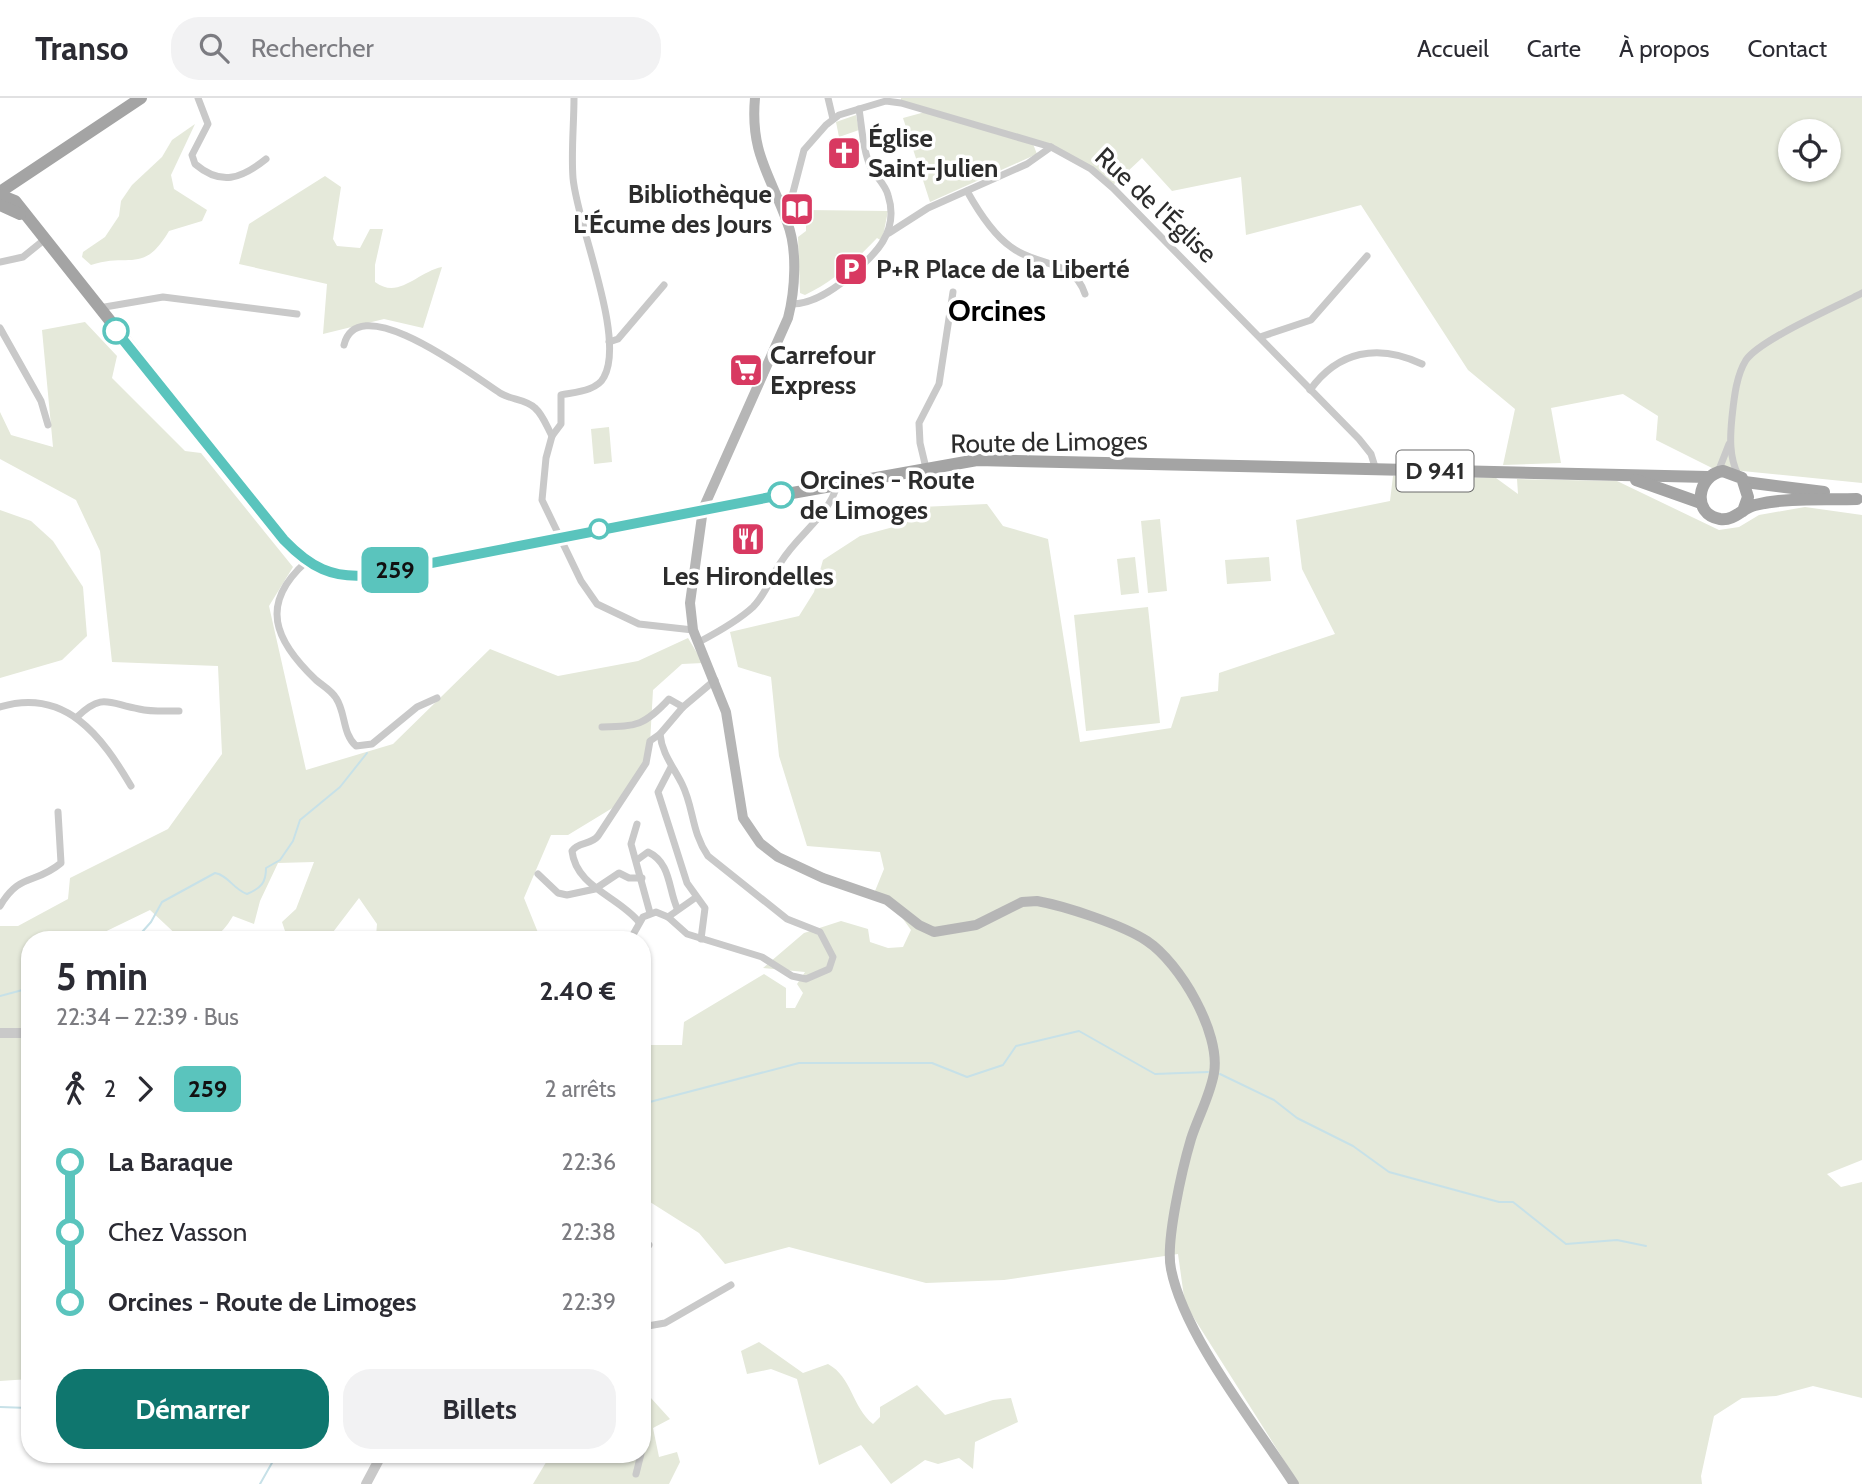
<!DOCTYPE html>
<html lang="fr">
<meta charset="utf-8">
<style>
body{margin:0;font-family:Cabin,sans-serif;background:#f2f2f3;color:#2b2b33;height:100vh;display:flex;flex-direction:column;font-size:26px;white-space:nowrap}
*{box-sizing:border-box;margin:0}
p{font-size:23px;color:#7c7c81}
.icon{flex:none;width:38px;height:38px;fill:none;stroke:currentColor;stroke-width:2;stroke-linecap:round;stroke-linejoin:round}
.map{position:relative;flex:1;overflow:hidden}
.panel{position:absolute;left:21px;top:833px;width:630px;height:532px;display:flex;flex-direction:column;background:#fff;border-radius:28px;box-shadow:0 2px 5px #0004}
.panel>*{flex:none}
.badge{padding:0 14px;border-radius:10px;font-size:24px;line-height:46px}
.fabs{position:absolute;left:1778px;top:21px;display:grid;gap:14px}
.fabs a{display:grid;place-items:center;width:63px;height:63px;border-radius:50%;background:#fff;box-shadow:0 2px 5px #0004;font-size:35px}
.map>.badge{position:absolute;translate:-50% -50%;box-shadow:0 0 0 4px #fff}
.legs{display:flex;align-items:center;gap:10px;height:77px;padding:0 35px;font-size:23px}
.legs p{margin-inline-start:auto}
.overview{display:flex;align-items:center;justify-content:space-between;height:119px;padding:0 35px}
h1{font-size:38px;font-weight:700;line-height:52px}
.cta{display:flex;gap:14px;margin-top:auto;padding:14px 35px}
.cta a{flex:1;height:80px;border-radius:28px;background:#0f766e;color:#fff;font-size:28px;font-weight:700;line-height:80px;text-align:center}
.cta a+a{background:#f2f2f3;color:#2b2b33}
ul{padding:0 35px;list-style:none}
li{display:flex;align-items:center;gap:24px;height:70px;font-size:26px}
li i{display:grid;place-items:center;width:10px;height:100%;margin:0 9px;background:currentColor}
li i::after{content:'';width:18px;height:18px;margin:-9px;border:5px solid;border-radius:50%;background:#fff}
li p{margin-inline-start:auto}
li:first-child i{background:linear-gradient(#0000 50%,currentColor 0)}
li:last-child i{background:linear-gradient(currentColor 50%,#0000 0)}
header{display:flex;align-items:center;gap:42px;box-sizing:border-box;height:98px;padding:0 35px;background:#fff;border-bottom:2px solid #e1e1e2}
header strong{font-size:33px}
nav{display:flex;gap:38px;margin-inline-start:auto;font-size:24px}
.search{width:490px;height:63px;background:#f2f2f3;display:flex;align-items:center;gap:18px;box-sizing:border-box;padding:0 24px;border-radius:28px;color:#7c7c81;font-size:26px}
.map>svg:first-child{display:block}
.green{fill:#e5e9da;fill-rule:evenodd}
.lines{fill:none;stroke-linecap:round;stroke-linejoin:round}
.stream{stroke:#c7e1e8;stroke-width:2}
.minor{stroke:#c9c9c9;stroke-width:7}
.tertiary{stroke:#c9c9c9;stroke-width:10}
.secondary{stroke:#b6b6b6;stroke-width:10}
.primary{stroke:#a4a4a4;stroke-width:12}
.line-1-casing{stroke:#fff;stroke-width:16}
.line-1{stroke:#5ac4bd;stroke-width:10}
.stop-1-dot{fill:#fff;stroke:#5ac4bd;stroke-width:3.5}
.labels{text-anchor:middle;stroke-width:7;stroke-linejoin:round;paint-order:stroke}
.shield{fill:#fff;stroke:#6b6b6b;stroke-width:2}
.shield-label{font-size:24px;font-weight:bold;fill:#2c2c2c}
.poi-label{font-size:26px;font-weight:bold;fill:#2c2c2c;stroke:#fff;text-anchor:start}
.street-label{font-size:26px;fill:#2c2c2c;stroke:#fff}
.stop-label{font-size:26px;font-weight:bold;fill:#2c2c2c;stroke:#fff;text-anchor:start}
.quarter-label{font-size:30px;font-weight:bold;fill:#000;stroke:#fff}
</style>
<header>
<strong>Transo</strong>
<div class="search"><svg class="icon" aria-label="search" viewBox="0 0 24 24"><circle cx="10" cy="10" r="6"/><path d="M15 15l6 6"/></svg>Rechercher</div>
<nav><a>Accueil</a><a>Carte</a><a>À propos</a><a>Contact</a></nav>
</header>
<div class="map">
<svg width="1862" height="1386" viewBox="0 0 1862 1386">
<rect width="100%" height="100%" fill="#fff"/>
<g class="green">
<path d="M901 0H1862V385L1712 370 1656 342 1658 318 1623 296 1551 310 1561 365 1503 367 1515 311 1468 272 1361 107 1246 137 1241 79 1172 93 1142 60 1112 88 1069 56 901 5ZM1790 33H1829V72H1790Z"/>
<path d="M925 14 1033 46 1037 56 930 104 903 20Z"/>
<path d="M856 17 859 32 839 39 836 24Z"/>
<path d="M195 26 171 77 174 91 207 112 202 123 169 133C143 177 130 154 91 167L82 159 83 154 105 139 119 118 121 103 132 87 162 59 172 42Z"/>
<path d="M325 78 341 89 333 141 337 148 360 150 370 131H383L375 167V184C399 202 417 174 442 169L423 230 384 221 323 236 327 186 239 166 249 126Z"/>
<path d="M806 112 888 113 882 143 877 140C854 164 834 183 805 197L800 195 798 139 806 133Z"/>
<path d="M85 224 117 258 112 280 185 353 201 355 293 469 269 508 306 672 393 646 490 551 558 578 638 563 688 540 703 565 682 566 653 592 649 663 619 706 568 737H551L524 800 541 842H353V839L376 838 377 826 359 800 327 842H288L282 824 296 811 314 764 278 765 260 803 254 826 233 818C218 843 210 842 182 842L150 812 88 842H30V1281L0 1283V828H18L68 801 70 780 168 731 222 656 218 568 112 564 100 453 76 402 0 361V314L11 337 53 349 42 232Z"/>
<path d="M609 329 612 364 594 366 591 331Z"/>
<path d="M1393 378 1496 380 1518 396 1517 381 1617 383 1719 432 1739 429 1759 417 1805 409 1862 417V1062L1827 1076 1841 1089 1862 1084V1300L1813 1288 1776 1298 1742 1300 1714 1318 1701 1378 1702 1386H1299L1185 1206 1178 1156 1004 1182 926 1185 789 1149 725 1166 699 1135 650 1104 642 1112V947H682L684 924 764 876 786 890V910H795L803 895 797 886 805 874 763 870 804 835 841 823 868 831 870 844 888 850 903 849 911 832 898 814 875 793 884 771 880 754 807 748 779 658 771 579 738 569 730 534 799 518 814 494 823 462 860 438 897 428 899 410 987 406 1003 428 1048 441 1080 644 1171 630 1181 599 1218 593 1219 575 1335 536 1302 471 1296 422 1390 403Z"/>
<path d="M0 412 31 423 53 443 83 489 87 538 62 562 0 580Z"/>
<path d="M1160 421 1167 493 1148 495 1141 423Z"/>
<path d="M1135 459 1139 495 1121 497 1117 461Z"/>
<path d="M1269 459 1271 483 1227 486 1225 462Z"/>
<path d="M1148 509 1160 625 1086 633 1074 517Z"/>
<path d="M759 1244 803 1275 828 1266C852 1279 852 1309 873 1326L880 1319V1309L917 1287 945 1317 993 1302 1011 1300 1018 1324 975 1344 973 1371 959 1360 938 1366 925 1362 891 1386 861 1347 819 1367 797 1281 771 1271 747 1276 741 1253Z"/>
<path d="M650 1299 670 1321 653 1330 659 1359 677 1354 680 1364 669 1386H533L551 1356H642V1300Z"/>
</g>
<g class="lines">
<g class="stream">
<path d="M135 842 151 824 162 804 215 775C228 777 233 791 247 796 261 790 266 785 266 770L280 762 293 743 300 722 340 689 367 655"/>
<path d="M0 898 30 890"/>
<path d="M1220 976 1274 1002 1297 1020 1353 1048 1389 1074 1499 1104H1513L1566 1146 1617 1142 1646 1148"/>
<path d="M642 1006 799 965H932L967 979 1003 967 1016 948 1079 933 1155 976 1208 974"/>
<path d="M0 1309 29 1310"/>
<path d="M260 1386 277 1356"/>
</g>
<g class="minor">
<path d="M198 0 208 26 192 57 195 66C221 88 241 81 266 61"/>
<path d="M574 0C574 26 571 54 573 80 577 127 626 239 604 279 597 293 575 294 561 297V326L552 338 546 360 542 402 581 483 597 506 639 526 693 532"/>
<path d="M828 0 833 21"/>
<path d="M967 93C977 111 994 137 1011 149 1037 169 1074 161 1085 196"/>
<path d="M783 115 790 106 804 52 826 27 839 17 886 3 901 5 1051 49 1091 71 1113 90 1359 341 1371 356 1376 372"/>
<path d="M889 135 928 110 1027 66 1051 49"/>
<path d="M0 164 23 159 44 142"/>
<path d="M792 206C813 206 833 192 849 179 875 157 900 134 888 97 885 86 876 79 871 70 863 53 862 30 859 11"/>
<path d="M99 210 163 199 297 216"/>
<path d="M0 230 41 303 48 327"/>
<path d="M1260 239 1311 222 1367 158"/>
<path d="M609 244 618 241 664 187"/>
<path d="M344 247C358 189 475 279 500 295 511 302 526 301 535 310 543 317 547 329 552 338"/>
<path d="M1310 292C1338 253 1378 245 1422 266"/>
<path d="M926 370 920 345 919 325 939 286 953 194"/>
<path d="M1718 374 1729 346"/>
<path d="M1738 377C1729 358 1730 339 1732 319 1734 301 1736 278 1746 262 1761 241 1836 209 1862 195"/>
<path d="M306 464C259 506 274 542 316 582 323 588 331 592 336 600 346 615 342 635 356 648L372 646 417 609 437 600"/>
<path d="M699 544C716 535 739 522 753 509 766 496 771 479 781 464 798 436 829 418 837 387"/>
<path d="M0 609C66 589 102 639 131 688"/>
<path d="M77 619C103 594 109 606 139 611 152 614 166 613 179 613"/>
<path d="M602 629C637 628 644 628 669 601L683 609"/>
<path d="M671 669 658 694 687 785 705 810 701 841"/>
<path d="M637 726 631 746 650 815"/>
<path d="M637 762 648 754C671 765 668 790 677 810"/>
<path d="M538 776 558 795 567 797 595 791 619 775 629 780H642"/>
<path d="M0 808C20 774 35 787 61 765L58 714"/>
<path d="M668 819 695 800"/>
<path d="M639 824C618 798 576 789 572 753 578 744 591 747 598 738L646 665 650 643 660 636"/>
<path d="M219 842H235"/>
<path d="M630 842 643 819 656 814 668 819 687 836 762 859 792 878 806 881 829 871 833 859 820 834 787 821 708 758C691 733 694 710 682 686 673 668 662 656 660 636L683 609 715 582"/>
<path d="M642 1146 649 1147"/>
<path d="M642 1229 665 1225 731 1187"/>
<path d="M642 1328V1348"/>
<path d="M636 1376 641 1356"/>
</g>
<g class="tertiary">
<path d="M0 935H30"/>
<path d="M366 1386 382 1356"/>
</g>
<path class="secondary" d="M755 0C750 55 770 76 787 124 798 151 795 193 788 220L703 411 690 505 693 532 726 614 743 720 760 745 778 759 823 780 887 802 919 827 934 834 976 827 1022 804 1037 803C1065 808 1123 827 1147 843 1180 865 1221 935 1214 975 1210 998 1198 1019 1191 1041 1183 1068 1165 1144 1171 1171 1184 1238 1256 1327 1294 1386"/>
<g class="primary">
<path d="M0 94 141 0"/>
<path d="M0 97 15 103 284 442C310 469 332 481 370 477L703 411 977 362 1708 379"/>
<path d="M0 107 20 116"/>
<path d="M1636 382 1701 405"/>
<path d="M1745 384 1824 394"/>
<path d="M1743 413 1748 399 1742 380 1723 373C1697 377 1691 416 1720 421 1735 423 1742 410 1755 407 1788 399 1823 402 1857 401"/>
</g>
</g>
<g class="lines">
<g class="line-1-casing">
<path id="line-1" d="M116 233 284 442C310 469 332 481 370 477L781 397"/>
</g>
<use href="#line-1" class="line-1"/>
</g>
<defs>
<g id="church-square" transform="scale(1.75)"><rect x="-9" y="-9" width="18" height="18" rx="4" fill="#d83961" stroke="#fff"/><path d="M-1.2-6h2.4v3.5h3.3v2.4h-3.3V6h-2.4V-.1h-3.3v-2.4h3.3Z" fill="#fff"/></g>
<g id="library-square" transform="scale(1.75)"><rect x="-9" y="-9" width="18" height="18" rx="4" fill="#d83961" stroke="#fff"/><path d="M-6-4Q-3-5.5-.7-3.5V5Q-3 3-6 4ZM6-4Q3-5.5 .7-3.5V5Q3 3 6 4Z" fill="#fff"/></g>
<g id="parking-square" transform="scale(1.75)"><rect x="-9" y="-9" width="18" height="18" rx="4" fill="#d83961" stroke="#fff"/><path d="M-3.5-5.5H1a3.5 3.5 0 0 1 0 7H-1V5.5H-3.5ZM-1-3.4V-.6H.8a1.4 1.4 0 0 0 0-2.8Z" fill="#fff"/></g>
<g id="supermarket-square" transform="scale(1.75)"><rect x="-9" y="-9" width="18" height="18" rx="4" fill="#d83961" stroke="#fff"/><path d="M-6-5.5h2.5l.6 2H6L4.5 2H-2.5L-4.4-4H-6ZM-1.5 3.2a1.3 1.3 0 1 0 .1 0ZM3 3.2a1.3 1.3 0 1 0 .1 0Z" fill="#fff"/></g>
<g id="restaurant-square" transform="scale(1.75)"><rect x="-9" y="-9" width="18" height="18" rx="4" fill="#d83961" stroke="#fff"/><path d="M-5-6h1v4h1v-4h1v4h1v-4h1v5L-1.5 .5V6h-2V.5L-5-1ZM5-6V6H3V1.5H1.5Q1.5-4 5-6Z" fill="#fff"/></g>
</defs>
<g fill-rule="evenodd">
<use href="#church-square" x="844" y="55"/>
<use href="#library-square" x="797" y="111"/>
<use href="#parking-square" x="851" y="171"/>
<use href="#supermarket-square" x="746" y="272"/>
<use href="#restaurant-square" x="748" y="441"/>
</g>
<g class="stop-1-dot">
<circle cx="116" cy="233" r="12"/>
<circle cx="781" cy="397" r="12"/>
<circle cx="599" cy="431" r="9"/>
</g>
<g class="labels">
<rect class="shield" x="1396.5" y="352.5" width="77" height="41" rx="5"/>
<g class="shield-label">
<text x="1435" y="381">D 941</text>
</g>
<g class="poi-label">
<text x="868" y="49">Église<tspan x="868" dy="30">Saint-Julien</tspan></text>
<text x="772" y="105" text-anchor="end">Bibliothèque<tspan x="772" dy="30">L'Écume des Jours</tspan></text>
<text x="876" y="180">P+R Place de la Liberté</text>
<text x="770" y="266">Carrefour<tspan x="770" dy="30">Express</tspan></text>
<text x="748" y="487" text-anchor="middle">Les Hirondelles</text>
</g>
<g class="street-label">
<text transform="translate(1156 107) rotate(43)" y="9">Rue de l'Église</text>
<text transform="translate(1049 344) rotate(-1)" y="9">Route de Limoges</text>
</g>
<g class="stop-label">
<text x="800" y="391">Orcines - Route<tspan x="800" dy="30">de Limoges</tspan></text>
</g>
<g class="quarter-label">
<text x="997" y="223">Orcines</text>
</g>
</g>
</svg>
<div class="fabs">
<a><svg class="icon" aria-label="locate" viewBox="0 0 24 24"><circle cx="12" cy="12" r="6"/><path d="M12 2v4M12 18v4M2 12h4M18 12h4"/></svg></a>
</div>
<b class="badge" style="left:395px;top:472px;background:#5ac4bd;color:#111">259</b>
<section class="panel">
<div class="overview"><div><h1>5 min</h1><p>22:34 – 22:39 · Bus</p></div><b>2.40 €</b></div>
<div class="legs"><svg class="icon" aria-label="walk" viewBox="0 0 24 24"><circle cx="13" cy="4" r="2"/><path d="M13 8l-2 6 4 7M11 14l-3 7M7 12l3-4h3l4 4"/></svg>2<svg class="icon" aria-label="forward" viewBox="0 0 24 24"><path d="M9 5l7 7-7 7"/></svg><b class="badge" style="background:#5ac4bd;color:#111">259</b><p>2 arrêts</p></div>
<ul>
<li><i style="color:#5ac4bd"></i><b>La Baraque</b><p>22:36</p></li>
<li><i style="color:#5ac4bd"></i><span>Chez Vasson</span><p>22:38</p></li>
<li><i style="color:#5ac4bd"></i><b>Orcines - Route de Limoges</b><p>22:39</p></li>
</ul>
<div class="cta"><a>Démarrer</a><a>Billets</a></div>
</section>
</div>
